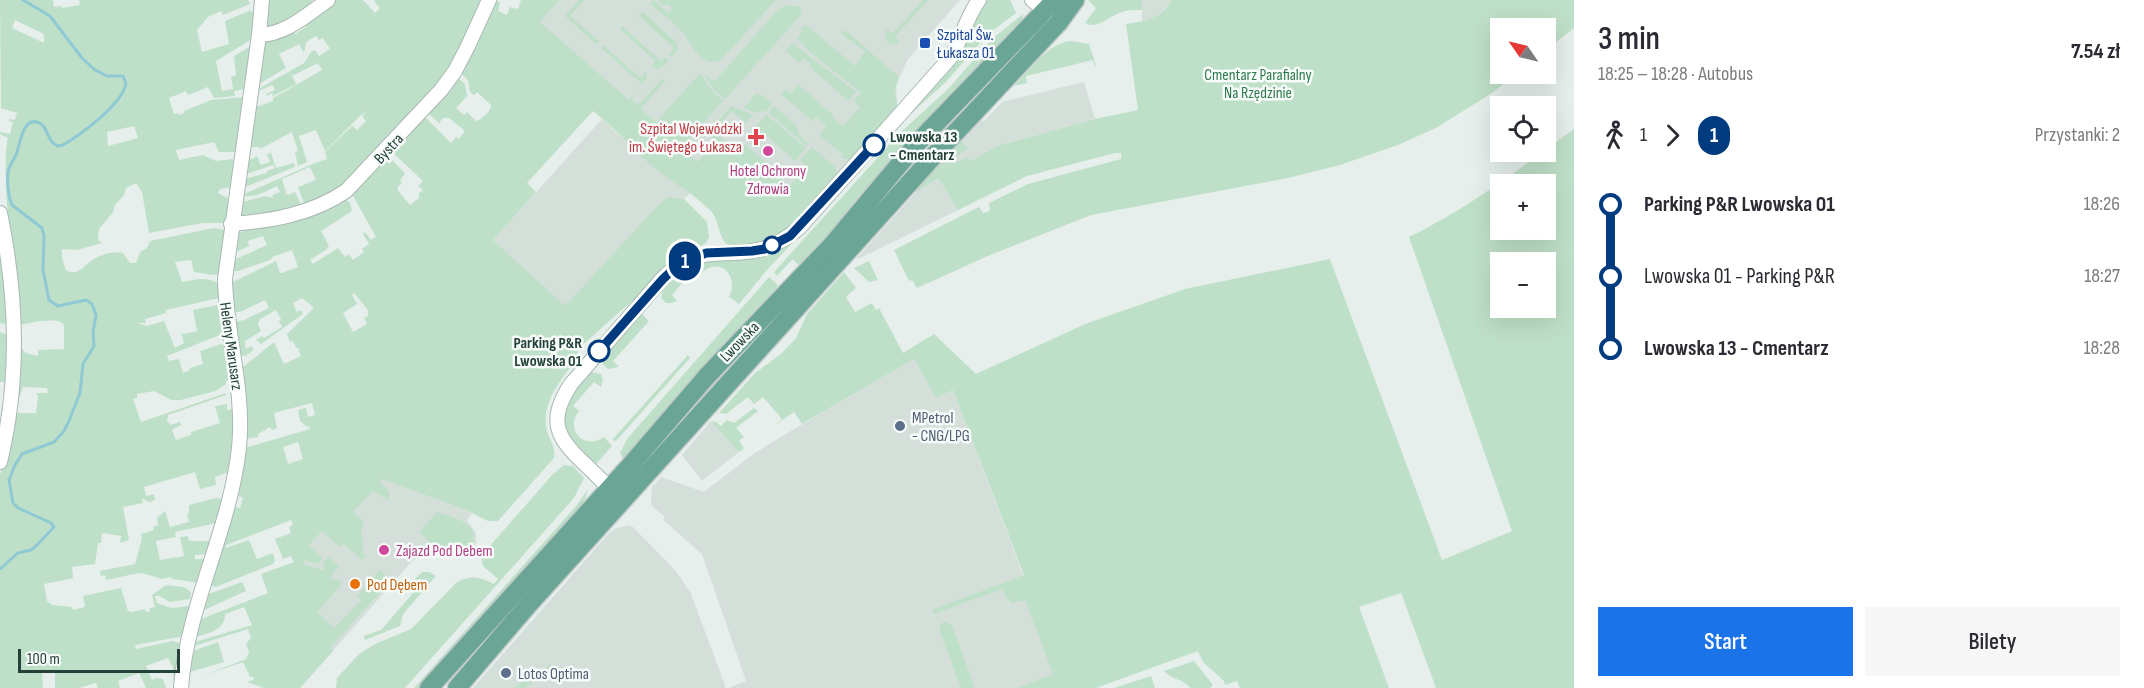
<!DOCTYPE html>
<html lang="pl">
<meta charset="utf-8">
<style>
body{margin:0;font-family:"Sofia Sans Condensed",sans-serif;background:#f7f7f7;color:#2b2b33;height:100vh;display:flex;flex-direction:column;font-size:22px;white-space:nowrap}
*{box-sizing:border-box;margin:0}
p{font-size:20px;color:#7c7c81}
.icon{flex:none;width:33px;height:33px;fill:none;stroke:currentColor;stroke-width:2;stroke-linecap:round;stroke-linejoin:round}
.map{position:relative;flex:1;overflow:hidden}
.sheet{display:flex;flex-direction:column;background:#fff;width:570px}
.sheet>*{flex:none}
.badge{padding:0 12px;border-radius:20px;font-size:21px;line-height:39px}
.needle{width:39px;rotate:304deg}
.tools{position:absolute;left:1490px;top:18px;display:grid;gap:12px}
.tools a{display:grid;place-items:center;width:66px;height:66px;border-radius:0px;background:#fff;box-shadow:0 6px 24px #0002;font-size:30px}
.scale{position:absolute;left:18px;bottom:15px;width:162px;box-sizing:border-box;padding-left:6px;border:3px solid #24423a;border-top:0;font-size:16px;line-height:21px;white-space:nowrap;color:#24423a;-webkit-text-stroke:4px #f7fbf9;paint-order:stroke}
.map>.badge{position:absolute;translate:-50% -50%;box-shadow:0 0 0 3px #fff}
.legs{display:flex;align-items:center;gap:9px;height:66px;padding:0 24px;font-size:20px}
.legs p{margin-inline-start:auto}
.head{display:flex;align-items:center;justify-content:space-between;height:102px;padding:0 24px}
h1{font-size:33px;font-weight:600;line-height:45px}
.primary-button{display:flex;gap:12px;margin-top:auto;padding:12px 24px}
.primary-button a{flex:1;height:69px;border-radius:0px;background:#1a73e8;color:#fff;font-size:24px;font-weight:600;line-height:69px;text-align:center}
.primary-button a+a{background:#f7f7f7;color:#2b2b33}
ul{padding:0 24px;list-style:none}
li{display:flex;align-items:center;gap:21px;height:72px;font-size:22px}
li i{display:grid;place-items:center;width:9px;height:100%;margin:0 8px;background:currentColor}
li i::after{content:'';width:15px;height:15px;margin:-8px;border:4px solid;border-radius:50%;background:#fff}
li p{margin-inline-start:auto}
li:first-child i{background:linear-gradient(#0000 50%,currentColor 0)}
li:last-child i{background:linear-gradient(currentColor 50%,#0000 0)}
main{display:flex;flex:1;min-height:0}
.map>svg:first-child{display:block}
.built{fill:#d4dfda}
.green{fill:#bfe0c8;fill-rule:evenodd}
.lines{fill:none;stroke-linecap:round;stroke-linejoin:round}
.stream{stroke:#8ec9d4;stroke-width:3}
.street-casing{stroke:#a8b8b2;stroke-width:16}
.primary-casing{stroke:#c2cac8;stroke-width:21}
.street{stroke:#fff;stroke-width:14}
.primary{stroke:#6aa596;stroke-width:18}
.line-1-casing{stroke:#fff;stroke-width:14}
.line-1{stroke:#003b80;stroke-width:9}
.transit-dot{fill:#1a4fb4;stroke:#f7fbf9;stroke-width:2}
.health-dot{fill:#e0444e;stroke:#f7fbf9;stroke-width:2}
.stop-1-dot{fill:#fff;stroke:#003b80;stroke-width:3}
.hotel-dot{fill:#d1479c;stroke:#f7fbf9;stroke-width:2}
.service-dot{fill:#5c6f8a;stroke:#f7fbf9;stroke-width:2}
.food-dot{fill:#e8710a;stroke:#f7fbf9;stroke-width:2}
.labels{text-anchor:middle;stroke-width:5;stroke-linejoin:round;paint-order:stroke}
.transit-label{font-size:16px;fill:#164399;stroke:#f7fbf9;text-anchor:start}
.park-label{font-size:16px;fill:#2d7a4b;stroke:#f7fbf9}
.health-label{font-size:16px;fill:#be3a42;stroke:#f7fbf9;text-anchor:end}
.stop-label{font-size:16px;font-weight:bold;fill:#24423a;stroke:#f7fbf9;text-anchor:start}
.street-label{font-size:16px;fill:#24423a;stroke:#f7fbf9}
.hotel-label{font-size:16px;fill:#b23c85;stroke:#f7fbf9}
.service-label{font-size:16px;fill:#4e5e75;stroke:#f7fbf9;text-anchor:start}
.food-label{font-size:16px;fill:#c56008;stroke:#f7fbf9;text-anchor:start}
</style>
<main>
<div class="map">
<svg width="1574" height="688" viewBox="0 0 1574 688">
<rect width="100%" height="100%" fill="#e6efeb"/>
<g class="built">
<path d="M535 0H960L908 59 896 85 897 105 891 113V117L794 223 733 246 728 245 723 240 717 219 712 212 690 193 684 199 677 198 658 205 567 305H563L493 240 602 119 656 170 690 192 513 32Z"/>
<path d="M1142 0H1171L1162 13 1150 20 1142 21Z"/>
<path d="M1084 82 1095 119 997 146 938 178 958 210 858 259 857 258 981 120 984 121 1002 102Z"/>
<path d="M914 359 936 398 953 390 1065 685 1057 688H728L746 681 702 554 663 520 665 517 652 506 651 502 652 487 661 477 704 492 752 455 784 435Z"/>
<path d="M711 421 739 452 702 481 682 455Z"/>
<path d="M328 456 472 513 467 520 476 533V543L474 547 463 557 454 558 425 554 413 560 300 688H265Z"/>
<path d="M629 525 633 527 676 571 691 594 726 688H473L610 532 617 528Z"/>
</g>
<g class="green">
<path d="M0 0H53L54 7 61 6 62 8 80 5 79 0H248L250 4 223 15 221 11 208 17 197 30 202 52 229 44 225 21 251 10V12H255V37L216 61 222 91 233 89 231 77 236 75 234 56 253 45 246 89 234 91 235 96 214 98 208 87 188 95 186 91 169 98 174 114 178 113 179 115 185 113 184 111 211 100 246 97 244 114 238 118 243 122 237 147 234 152H219L214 142 176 150 179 160 203 155 216 161 233 159V187L220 189 218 193 231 200 228 220 224 223H202L149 233 142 192 136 183 126 188 124 195 115 205 113 212 99 229 98 240 102 243 77 250 62 249V258L66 270C69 272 72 273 75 272 80 271 84 267 87 264 96 256 112 250 123 253L130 263H136L140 252 147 248 150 241 214 228 224 230 227 233 221 274 213 275 194 272 191 260 175 262 182 282C197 279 207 276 221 285V294L219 298 166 310V313L145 319 146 323H137L147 326 164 321 175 348 184 343 181 333 184 334 197 331 193 310 217 305 218 310 222 311 225 333 167 356 169 361 179 359 183 373 190 370V368L203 364 200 351 221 344 227 346 233 381H226V384L216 391 181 400H171L154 391 137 394V398L133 399 141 422 226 393V395L168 415V419L166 420 171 425 180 422 181 425 172 430 176 440 191 435V432L220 423 215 406 227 404V410L235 409V435L230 475 226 473 215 477 216 485 200 489 195 472 144 487 146 496 154 494 155 500 149 502 142 498 143 503 123 507 129 540 120 543 121 536 102 533 101 543H98L95 564 72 567 73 578H75L44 584 47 601 52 605 72 607 73 610 85 607 83 596 121 588 128 611 131 612 145 609 146 612 150 611V608L155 607 152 595 166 585 184 587 191 592 190 599 170 602 159 596H155L157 603 172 608 189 606V609L192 610 185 636 135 645 136 649 172 641 183 644 177 688H174L173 668 168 658 146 666 152 680 157 678 163 679 166 688H146L139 673 118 681 120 688H98L96 683 79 688H55V670L42 671 43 688H0V475L15 413H36L38 396 36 393H48L47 388 23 387 18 401 16 403 19 346 26 353 38 356V350L64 349V325L61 322C47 318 32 323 19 325 14 287 0 166 8 138L0 134V132L10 134 13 122 9 121V119L15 120 17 113 1 108ZM15 20 44 34V43L12 28ZM134 126 138 138 108 146 107 132Z"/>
<path d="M268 0H313L297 19 267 29Z"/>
<path d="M332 0H363L375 13 380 8 374 1 375 0H483L456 57 442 80 344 184 336 191 305 206 298 187 316 180 310 167 282 179 286 192 285 193 288 195 295 192 302 207 277 213 243 216 240 215 242 202 266 196 273 198 272 195 280 192 277 186C266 191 256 198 243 196L244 194 315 163 327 159 325 152 328 149 352 126 357 130 366 121 362 116 368 111 361 115 325 151 316 130 299 136 307 162 298 166 295 152 298 151 292 132 260 149 259 147H251L256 107 273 101V98L322 70 318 63 292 76 296 84 273 96 272 93 267 96 266 94 275 90 273 85 258 91 260 88 304 63 311 52 315 50 319 56 330 49 323 38 319 40 316 36 306 42 304 53 299 44 279 54 286 68 259 84 266 40 296 30 293 32 295 34 306 27 301 22Z"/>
<path d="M521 0H559L540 22 629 100 636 93 632 100 638 105 662 79 665 81 641 109 656 122 700 73 712 91 723 101 682 147 697 162 716 143 709 136V131L731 106 753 115 746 123 732 111 714 131 737 153 745 144 781 176 780 178 789 186 807 167 800 160 812 147 835 167 838 175C811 209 776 254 728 245 717 236 720 219 709 209 693 192 671 183 654 168 633 150 614 127 593 111L527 183 536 192 493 240 563 304 566 305 658 205 668 197 684 199 707 222 709 237 706 243 686 254 637 301H632L578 349 577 353 579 356C563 378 540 401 547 431 550 440 556 448 554 458L498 521H488L468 511 383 479 380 483 389 491V500L373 491 353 512 364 522 361 532 364 550 361 551 365 556 362 560 344 544 340 547 322 531 309 545 323 558 318 564 305 560 303 564 325 571 323 564 328 557 339 566 331 576V579L339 580 342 584 317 612 334 628 361 600 357 596 380 570 391 580 330 648 333 651 300 688H264L247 682 253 680 254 677H250L243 662 202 676 246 659 249 652 246 644 251 638 248 629 194 646 195 642 252 625 244 607 225 614C225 630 209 633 196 637L201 619 268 593 261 574 294 562 291 556 283 559 275 539 291 533 289 527 293 525 291 520 226 545V548L249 540 257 559 273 553 275 560 273 564 216 587 211 585 233 507 240 508 243 498 239 496 236 499 245 448 310 429 309 426 307 427 300 421 298 410 306 408 308 417 315 415 312 403 274 413 277 428 272 430 270 427 258 434V437L246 439 243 367 274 342 284 364 301 356 298 348H296L293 341 290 342 287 334 314 308 302 298 293 303 297 312 301 310 303 314 261 344 256 340 262 336 264 338 282 327 279 321 281 319 276 310 260 319 258 325 261 331 245 341 246 349 252 346 253 350 246 356 239 355 235 322 244 320 269 308 265 300 240 312H234L233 282 276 261 280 273H282L298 267 292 250 272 257 270 260 238 271H234L233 263 236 259 267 245 263 236 248 241 249 246 238 251 235 250 237 234 247 229 344 198 350 203 352 211 321 231 329 246 327 249 310 260 313 264 338 248 345 257 349 254 353 260 364 252 362 249 369 244 363 234 365 232 371 240 376 237 352 194 387 155 405 173 400 181 402 183 397 188 399 192 410 205 419 198V193L423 190 418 186 423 181 391 151 423 117 427 119 451 143 456 137 459 139 465 131 449 118H443L439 123 429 114V110L457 77 465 84 467 96 456 108 464 115 467 112 476 121C482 120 491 111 491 105L477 92 474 95 470 92 468 81 460 71 495 2H500L498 11 507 15 510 7 518 9ZM354 293 368 310V316L364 318 367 324 353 332 343 313 357 304 352 295ZM298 442 303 459 288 464 283 447Z"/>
<path d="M579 0H584L570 16 599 41 596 44 565 16Z"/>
<path d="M653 0 668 13 672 8 667 4 664 6 657 0H776L721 60C703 70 691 44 683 33 674 22 660 13 650 4Z"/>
<path d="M923 0H928L895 37 900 42 896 44 889 43 884 36 887 29 892 34Z"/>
<path d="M987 0H1010L1016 13 988 34 946 82 905 119 904 118C923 96 947 75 962 50 972 34 975 16 987 0Z"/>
<path d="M1088 0H1142V10C1135 10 1128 10 1122 12 1108 16 1099 30 1085 23L1096 8Z"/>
<path d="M1171 0H1574V28L1545 51V28H1500V74H1516L1492 93 1436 128 1398 145 1340 165 1288 178 1091 215 990 255 917 288 912 280 909 281 894 250 977 208 979 207 983 213 990 211 989 203 1028 184 1121 159V153H1115L1027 176 958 210 938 178 914 193 961 141 968 148 955 157 958 162 967 157 970 161 997 146 1095 119 1138 110 1126 24C1144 21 1163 19 1171 0Z"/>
<path d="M790 5 800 7 802 14 725 99 714 90 703 73 714 82 774 14 781 8Z"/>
<path d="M643 12 676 42 678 50 672 57 669 54 674 48 639 16Z"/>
<path d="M1023 14 1022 23 826 242 798 265 793 259 777 276 774 272 901 132 949 88 992 39Z"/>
<path d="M806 25 855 66 865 51 841 34 845 30 899 77 895 91 897 105 891 113V117L851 161 841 157 842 154 819 135 826 126 816 117 812 121 781 94 785 89 791 93 798 84 834 116 833 118 843 126 860 107 854 101 861 93 810 52 797 38 803 31 800 28Z"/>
<path d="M622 26 661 61 665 57 669 61 659 69 651 67 655 61 620 29Z"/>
<path d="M1071 41 1089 44 1096 66 1095 67 1093 60 1026 76 1027 83 1014 86C1030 70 1047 43 1071 41Z"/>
<path d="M792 43 856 92 848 101 809 66 811 64 804 58 799 63 786 51 781 57Z"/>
<path d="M603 45 640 78 646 72 647 78 642 84 601 48Z"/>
<path d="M756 93 763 96 772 104 766 111 754 112 744 108Z"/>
<path d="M774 106 796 125 800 136 809 144 807 146 769 113Z"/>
<path d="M766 114 806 148 795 161 756 126Z"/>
<path d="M1574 129V688H1436L1401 593 1359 607 1389 688H1240L1237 681 1225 685 1224 681 1203 662 1198 651 1096 688H1017L1053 674 1025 600 1012 603 1006 598 1002 589 934 614 932 610 1024 575 953 390 936 398 914 359 802 424 794 412 775 425 782 419 763 397 754 404 748 397 726 414 719 413 755 373 781 354 796 338 807 314 844 272 856 288 846 297 855 312 872 303 876 310 879 308 903 353 934 334 976 374 1085 324 1185 289 1330 259 1442 560 1512 531 1409 237C1469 208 1521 168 1574 129ZM1500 184H1545V230H1500ZM1500 262H1545V308H1500Z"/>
<path d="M271 153 276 168 294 163 295 167 248 186H244L245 179 267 173V171L275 168 273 165 250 173H246L248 159H252L257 156 261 165 270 162 267 154Z"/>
<path d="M797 238 767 270 739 304 729 297C738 281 726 259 707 269 703 271 700 276 697 279L690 274 672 295 677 301 672 303H666L661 298 663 287 673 277 693 264Z"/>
<path d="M0 259H2L10 325 0 323Z"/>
<path d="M869 261 878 280 869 282 854 268Z"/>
<path d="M769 277 778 285 766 304 624 460 620 453 627 439Z"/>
<path d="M640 312 649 321 613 361 619 367 608 369 603 364V357Z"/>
<path d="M0 332 11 336 9 382H0Z"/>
<path d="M688 355 690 358 616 441 612 440Z"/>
<path d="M592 372 601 374 603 381 601 387 594 382 573 406 579 411C564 430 585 451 604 437L612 446 595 465C589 460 582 456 576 450 553 424 565 390 592 372Z"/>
<path d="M754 408 758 411 736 428 744 437 739 441 744 448 739 452 711 421 716 422 721 426 727 420 734 423Z"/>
<path d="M564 465 573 466 584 478 574 498 405 688H336L337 678 359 654 375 644 411 629 456 583C470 574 481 577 494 584L498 579 483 566 481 556 553 474Z"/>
<path d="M588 489 583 505 421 688H414L576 506Z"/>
<path d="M216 498 222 499 216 523 175 532 176 537 156 541 160 560 184 556 180 537 188 536 189 541H211L207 554 195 555V559H205L200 583 172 579 171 577 162 579 142 573 134 574 106 580 105 575 101 576 100 571 135 564 142 539 141 534 154 530 153 527 158 525 157 518 165 511 170 527 189 522 187 513H189V505Z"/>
<path d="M437 512C451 517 478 521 473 542 471 548 466 553 460 555 454 557 427 552 418 552L429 541 419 532Z"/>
<path d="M422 572H429L436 576 403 614 400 626 365 640 364 636 381 630 413 593 415 579Z"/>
<path d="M242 582 246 591 204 610 209 594Z"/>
<path d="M946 622 952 626 975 688H961L939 629 941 623Z"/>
<path d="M218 642 224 662 190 672 193 651Z"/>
<path d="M1194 661 1213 685 1210 688H1190C1184 679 1172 680 1164 671Z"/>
<path d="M551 664 553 668 525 688H513Z"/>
<path d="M1151 676 1155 688H1114Z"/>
</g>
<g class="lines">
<path class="stream" d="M0 569 18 553 31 550 36 546 54 527 51 523 18 508 13 503 9 480 15 465 22 454 54 442 64 431 69 421 80 393 83 364 94 346 93 332 96 315 92 304 86 300 58 306 49 300 43 270 44 236 42 228 12 205C8 196 7 182 8 172 9 166 13 161 16 155 20 146 22 118 37 122 49 125 46 142 58 146L63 145C80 135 123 104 126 83L123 76H107L95 70 82 58 50 16 23 0"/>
<g class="street-casing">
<g id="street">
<path d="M1032 0 1051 16"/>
<path d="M259 35C285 35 308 14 328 0"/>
<path d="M0 213C17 295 20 380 0 462"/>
<path d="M231 224C272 221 312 214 346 191L441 90 455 71 468 46 489 0"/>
<path d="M617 495C606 485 596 475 586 465 556 438 547 420 571 384L662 279C694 246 714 257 753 251 771 248 786 239 799 228L950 58C962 40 966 17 979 0"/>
<path d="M181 688C187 606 230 530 239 448 245 391 226 335 225 279L259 35 262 0"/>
</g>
</g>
<g class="primary-casing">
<g id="primary">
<path d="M429 688 628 468 707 376 832 245 919 141 1055 0"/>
<path d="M457 688 529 604 940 149 1059 22 1075 0"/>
</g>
</g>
<use href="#street" class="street"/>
<use href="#primary" class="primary"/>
</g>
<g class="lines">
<g class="line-1-casing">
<path id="line-1" d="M599 351 663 279 677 266 706 253 752 251 765 249 790 236 874 145"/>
</g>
<use href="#line-1" class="line-1"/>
</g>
<rect class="transit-dot" x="919" y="37" width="12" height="12" rx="3"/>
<path class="health-dot" d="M753 128h6v6h6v6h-6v6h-6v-6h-6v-6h6z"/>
<g class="stop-1-dot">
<circle cx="874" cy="145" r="10"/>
<circle cx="772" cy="245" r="8"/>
<circle cx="599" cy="351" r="10"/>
</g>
<g class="hotel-dot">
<circle cx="768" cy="151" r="6"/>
<circle cx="384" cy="550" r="6"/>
</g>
<g class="service-dot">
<circle cx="900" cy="426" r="6"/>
<circle cx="506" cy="673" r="6"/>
</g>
<circle class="food-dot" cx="355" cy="584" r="6"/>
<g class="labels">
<g class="transit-label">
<text x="937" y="40">Szpital Św.<tspan x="937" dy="18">Łukasza 01</tspan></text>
</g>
<g class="park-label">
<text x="1258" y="80">Cmentarz Parafialny<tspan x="1258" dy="18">Na Rzędzinie</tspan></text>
</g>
<g class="health-label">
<text x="742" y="134">Szpital Wojewódzki<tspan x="742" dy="18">im. Świętego Łukasza</tspan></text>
</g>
<g class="stop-label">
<text x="890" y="142">Lwowska 13<tspan x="890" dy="18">- Cmentarz</tspan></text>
<text x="582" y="348" text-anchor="end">Parking P&amp;R<tspan x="582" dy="18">Lwowska 01</tspan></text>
</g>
<g class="street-label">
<text transform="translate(388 148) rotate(-47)" y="6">Bystra</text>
<text transform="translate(739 341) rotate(-46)" y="6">Lwowska</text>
<text transform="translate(232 346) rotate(82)" y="6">Heleny Marusarz</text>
</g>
<g class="hotel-label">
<text x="768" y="176">Hotel Ochrony<tspan x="768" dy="18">Zdrowia</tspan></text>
<text x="396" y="556" text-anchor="start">Zajazd Pod Debem</text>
</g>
<g class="service-label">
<text x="912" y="423">MPetrol<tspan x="912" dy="18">- CNG/LPG</tspan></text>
<text x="518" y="679">Lotos Optima</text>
</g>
<g class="food-label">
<text x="367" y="590">Pod Dębem</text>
</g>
</g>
</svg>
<div class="tools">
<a><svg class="needle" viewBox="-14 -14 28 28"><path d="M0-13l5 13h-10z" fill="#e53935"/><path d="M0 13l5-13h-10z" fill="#7c7c81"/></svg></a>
<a><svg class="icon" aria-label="locate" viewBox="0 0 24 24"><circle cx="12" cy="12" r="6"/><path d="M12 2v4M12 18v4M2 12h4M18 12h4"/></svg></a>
<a>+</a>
<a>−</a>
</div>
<div class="scale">100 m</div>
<b class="badge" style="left:685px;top:261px;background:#003b80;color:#fff">1</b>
</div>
<section class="sheet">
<div class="head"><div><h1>3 min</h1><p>18:25 – 18:28 · Autobus</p></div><b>7.54 zł</b></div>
<div class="legs"><svg class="icon" aria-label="walk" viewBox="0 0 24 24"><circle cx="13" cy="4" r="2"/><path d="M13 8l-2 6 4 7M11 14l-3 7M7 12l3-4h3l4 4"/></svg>1<svg class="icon" aria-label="forward" viewBox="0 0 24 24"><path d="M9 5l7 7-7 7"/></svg><b class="badge" style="background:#003b80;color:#fff">1</b><p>Przystanki: 2</p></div>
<ul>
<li><i style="color:#003b80"></i><b>Parking P&amp;R Lwowska 01</b><p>18:26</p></li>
<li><i style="color:#003b80"></i><span>Lwowska 01 - Parking P&amp;R</span><p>18:27</p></li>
<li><i style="color:#003b80"></i><b>Lwowska 13 - Cmentarz</b><p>18:28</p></li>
</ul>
<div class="primary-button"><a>Start</a><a>Bilety</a></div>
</section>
</main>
